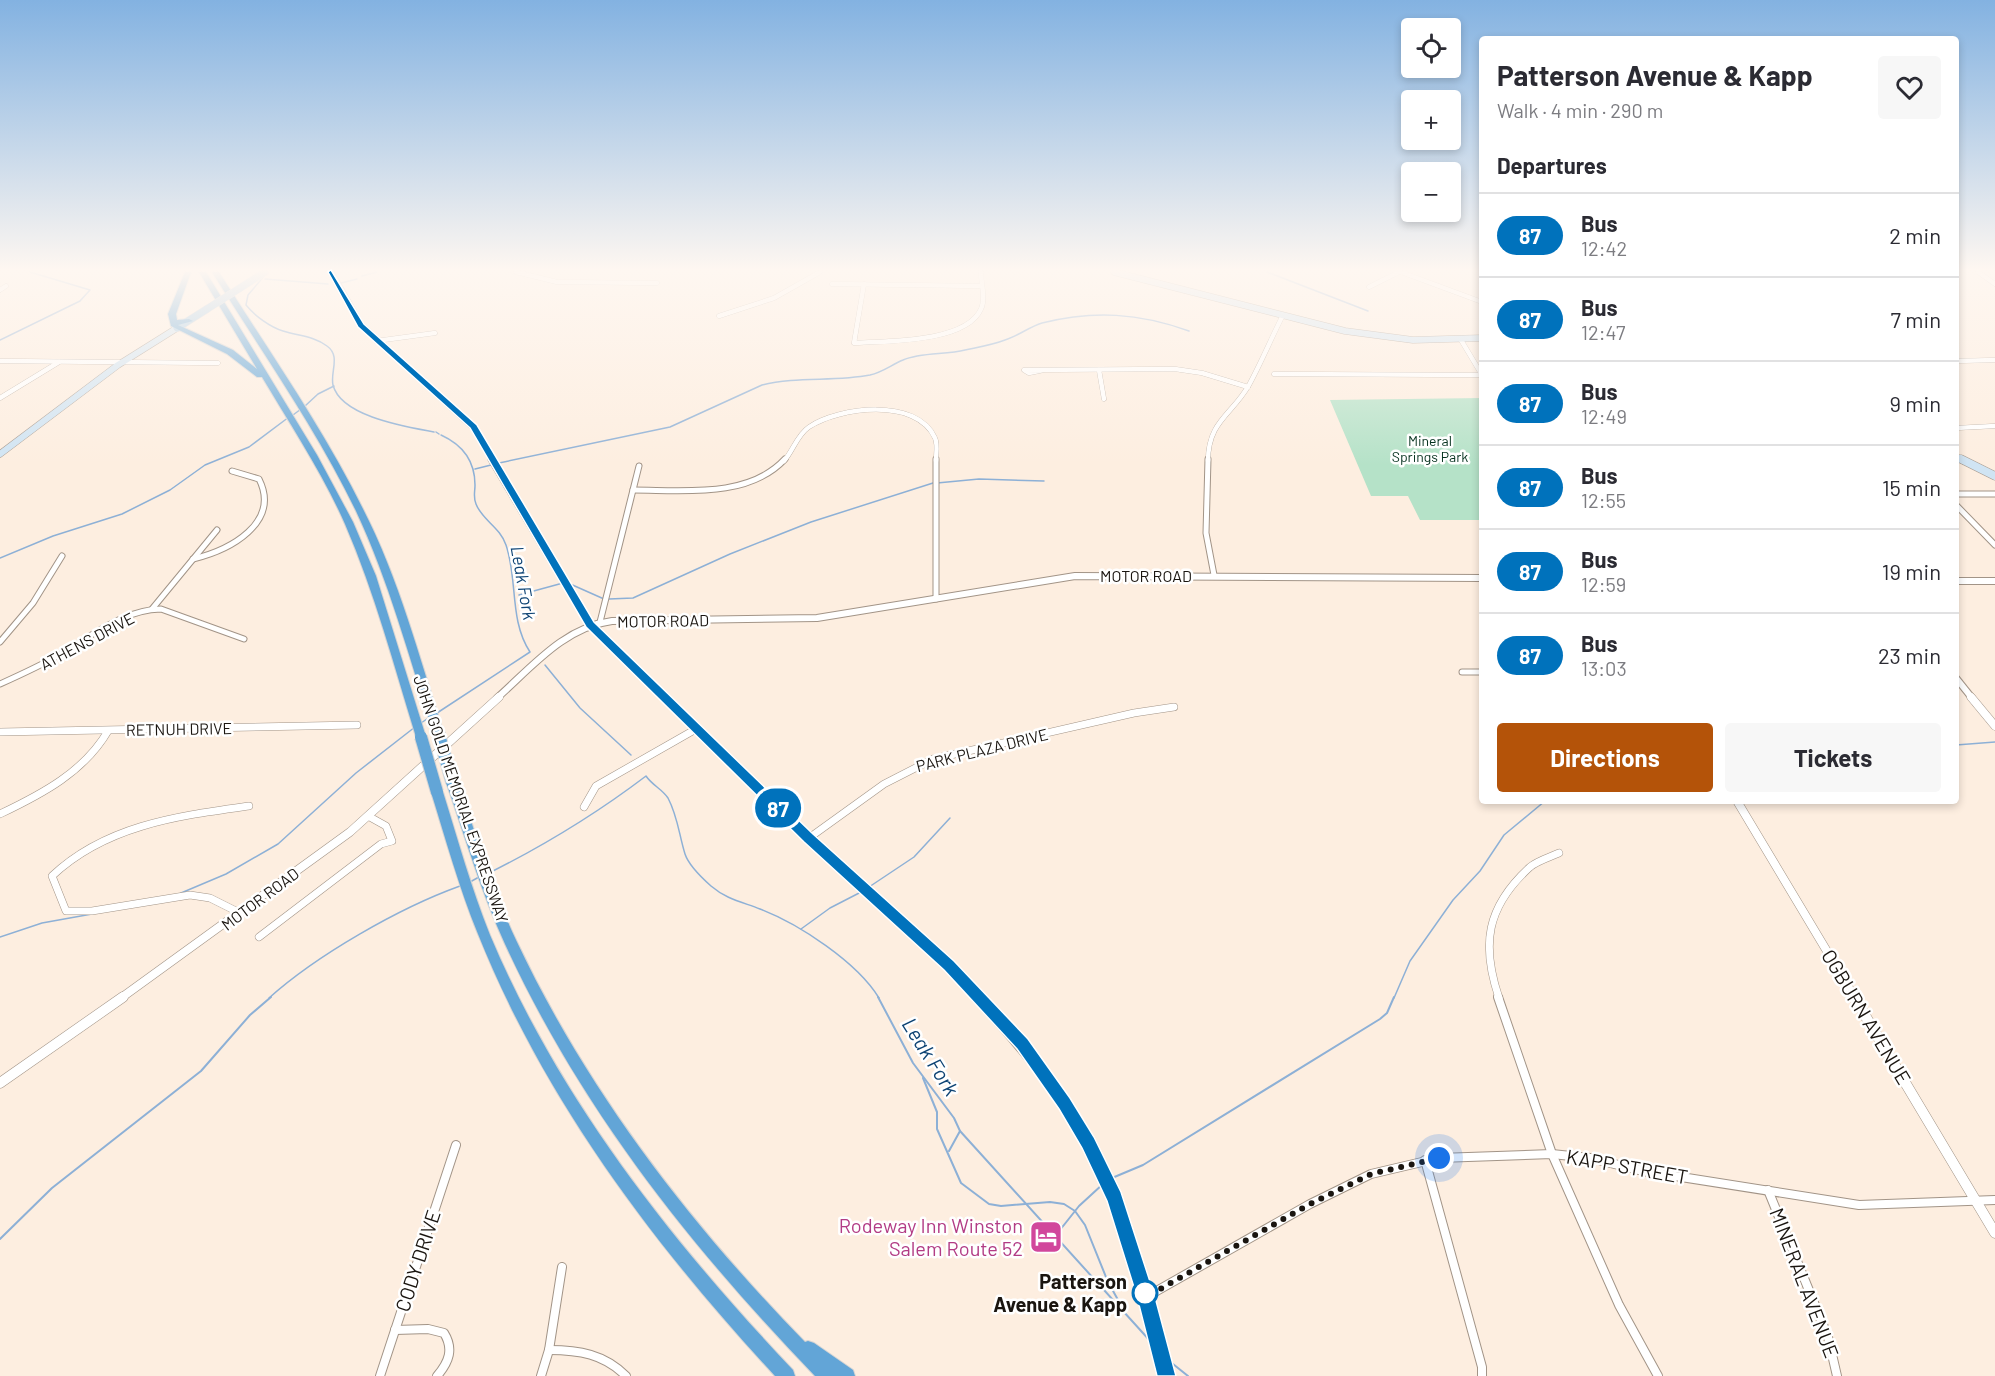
<!DOCTYPE html>
<meta charset="utf-8">
<style>
body{margin:0;font-family:Barlow,sans-serif;background:#f7f7f7;color:#2b2b33;height:100vh;display:flex;flex-direction:column;font-size:22px;white-space:nowrap}
*{box-sizing:border-box;margin:0}
p{font-size:20px;color:#7c7c81}
.icon{flex:none;width:33px;height:33px;fill:none;stroke:currentColor;stroke-width:2;stroke-linecap:round;stroke-linejoin:round}
.map{position:relative;flex:1;overflow:hidden}
.side{position:absolute;left:1479px;top:36px;width:480px;height:768px;display:flex;flex-direction:column;background:#fff;border-radius:6px;box-shadow:0 3px 9px #0003}
.side>*{flex:none}
.badge{padding:0 12px;border-radius:20px;font-size:21px;line-height:39px}
.buttons{position:absolute;left:1401px;top:18px;display:grid;gap:12px}
.buttons a{display:grid;place-items:center;width:60px;height:60px;border-radius:6px;background:#fff;box-shadow:0 3px 9px #0003;font-size:30px}
.you{position:absolute;width:30px;height:30px;margin:-15px;border:4px solid #fff;border-radius:50%;background:#1a73e8;box-shadow:0 0 0 9px #1a73e833}
.map>.badge{position:absolute;translate:-50% -50%;box-shadow:0 0 0 3px #fff}
h2{padding:0 18px;font-size:22px;line-height:54px}
.round{display:grid;place-items:center;flex:none;width:63px;height:63px;border-radius:6px;background:#f7f7f7}
.head{display:flex;align-items:center;justify-content:space-between;height:102px;padding:0 18px}
h1{font-size:28px;font-weight:700;line-height:45px}
.action{display:flex;gap:12px;margin-top:auto;padding:12px 18px}
.action a{flex:1;height:69px;border-radius:6px;background:#b45309;color:#fff;font-size:24px;font-weight:700;line-height:69px;text-align:center}
.action a+a{background:#f7f7f7;color:#2b2b33}
ul{padding:0;list-style:none}
li{display:flex;align-items:center;gap:18px;height:84px;padding:0 18px;border-top:2px solid #e1e1e2}
li div{flex:1}
li b{display:block;font-size:22px}
li em{font-style:normal}
li .badge{min-width:66px;font-weight:700;text-align:center}
.map>svg:first-child{display:block}
.green{fill:#b5e2c8}
.lines{fill:none;stroke-linecap:round;stroke-linejoin:round}
.stream-far1{stroke:#8db0d6;stroke-width:1.5}
.stream{stroke:#8db0d6;stroke-width:2}
.minor-far3-casing{stroke:#a29487;stroke-width:5}
.minor-far2-casing{stroke:#a29487;stroke-width:7}
.minor-far1-casing{stroke:#a29487;stroke-width:8}
.minor-casing{stroke:#a29487;stroke-width:10}
.tertiary-far3-casing{stroke:#a29487;stroke-width:5}
.tertiary-far2-casing{stroke:#a29487;stroke-width:8}
.tertiary-far1-casing{stroke:#a29487;stroke-width:9}
.tertiary-casing{stroke:#a29487;stroke-width:11}
.secondary-far3-casing{stroke:#a29487;stroke-width:7}
.secondary-far2-casing{stroke:#a29487;stroke-width:9}
.secondary-far1-casing{stroke:#a29487;stroke-width:10}
.secondary-casing{stroke:#a29487;stroke-width:14}
.primary-casing{stroke:#d6d5d4;stroke-width:8}
.motorway-casing{stroke:#d6d5d4;stroke-width:2}
.minor-far3{stroke:#fff;stroke-width:4.5}
.minor-far2{stroke:#fff;stroke-width:5}
.minor-far1{stroke:#fff;stroke-width:7}
.minor{stroke:#fff;stroke-width:8}
.tertiary-far3{stroke:#fff;stroke-width:4.5}
.tertiary-far2{stroke:#fff;stroke-width:6}
.tertiary-far1{stroke:#fff;stroke-width:8}
.tertiary{stroke:#fff;stroke-width:10}
.secondary-far3{stroke:#d0e4f3;stroke-width:6}
.secondary-far2{stroke:#d0e4f3;stroke-width:8}
.secondary-far1{stroke:#d0e4f3;stroke-width:9}
.secondary{stroke:#d0e4f3;stroke-width:12}
.primary{stroke:#a1c9e7;stroke-width:7}
.motorway{fill:#62a5d7;fill-rule:evenodd}
.primary-bridge-casing{stroke:#d6d5d4;stroke-width:8;stroke-linecap:butt}
.motorway-bridge-casing{stroke:#d6d5d4;stroke-width:14;stroke-linecap:butt}
.primary-bridge{stroke:#a1c9e7;stroke-width:7}
.motorway-bridge{stroke:#62a5d7;stroke-width:12}
.line{fill:#0072bc;stroke:#fff;stroke-width:1.5}
.walk{stroke:#1a1510;stroke-width:6;stroke-dasharray:0 10.8}
.stop-dot{fill:#fff;stroke:#0072bc;stroke-width:3}
.labels{text-anchor:middle;stroke-width:5;stroke-linejoin:round;paint-order:stroke}
.far-park-label{font-size:14px;fill:#06321f;stroke:#fff}
.street-label{font-size:16px;fill:#1a1510;stroke:#fff}
.water-label{font-size:18px;font-style:italic;fill:#0f4474;stroke:#fff}
.near-street-label{font-size:20px;fill:#1a1510;stroke:#fff}
.near-hotel-label{font-size:20px;fill:#b23c85;stroke:#fff;text-anchor:end}
.near-stop-label{font-size:20px;font-weight:bold;fill:#1a1510;stroke:#fff;text-anchor:end}
.near-water-label{font-size:21px;font-style:italic;fill:#0f4474;stroke:#fff}
</style>
<div class="map">
<svg width="1995" height="1376" viewBox="0 0 1995 1376">
<rect width="100%" height="100%" fill="#fdeee0"/>
<path class="green" d="M1482 398V520H1420L1408 496H1371L1330 400Z"/>
<g class="lines">
<g class="stream-far1">
<path d="M1267 272 1368 311"/>
<path d="M265 275 248 295 246 305C255 316 270 327 283 331 298 336 314 336 327 346 341 356 330 372 333 385 341 417 408 427 434 432"/>
<path d="M362 276 377 272"/>
<path d="M265 279 328 284"/>
<path d="M341 283 357 279"/>
<path d="M0 340 80 301 90 290 30 272"/>
<path d="M305 406 318 394 334 386"/>
<path d="M293 415 301 409"/>
<path d="M436 432 439 434"/>
<path d="M499 463 670 427 762 385C797 376 834 382 870 375 883 372 891 365 903 360 921 352 946 355 965 350 979 347 992 345 1005 340 1018 336 1029 327 1042 323 1094 310 1139 313 1189 331"/>
<path d="M475 469 491 465"/>
<path d="M937 483 979 479 1044 481"/>
<path d="M0 558 53 536 122 514 170 490 205 465 249 447 289 417"/>
<path d="M568 583 604 599"/>
<path d="M519 595 563 583"/>
<path d="M609 599 633 598 730 554 811 522 933 483"/>
<path d="M545 665 580 708 631 755"/>
<path d="M437 713 530 652C509 620 518 580 506 545 500 527 482 520 476 504 473 497 475 492 475 485 475 461 463 445 441 435"/>
<path d="M421 723 430 717"/>
<path d="M1956 745 1995 742"/>
<path d="M489 873C545 845 596 814 646 776 652 785 662 789 668 798 678 817 679 835 685 854 689 866 702 878 711 886 726 899 742 902 760 909 799 924 857 962 879 998"/>
<path d="M470 882 479 877"/>
<path d="M869 887 914 857 950 818"/>
<path d="M181 893 226 874 278 844 356 773 415 727"/>
<path d="M801 929 830 908 863 891"/>
<path d="M0 937 42 923 92 914"/>
<path d="M269 998C317 955 399 908 460 886"/>
<path d="M1394 998 1410 961 1453 900 1480 871 1504 835 1545 801"/>
</g>
<g class="stream">
<path d="M878 997 913 1063 954 1118 960 1131 1152 1343"/>
<path d="M923 1078 937 1112V1129L961 1183 989 1204 1001 1206 1050 1202 1064 1204 1075 1211 1085 1225 1108 1282 1122 1307"/>
<path d="M949 1151 960 1131"/>
<path d="M1112 1178 1143 1165 1380 1019 1387 1013 1394 997"/>
<path d="M1056 1235 1079 1206 1103 1184"/>
<path d="M0 1239 52 1188 201 1071 250 1015 271 997"/>
<path d="M1168 1360 1188 1376"/>
</g>
<g class="minor-far3-casing">
<g id="minor-far3">
<path d="M516 272 557 282 657 283"/>
<path d="M1978 272 1995 284"/>
<path d="M832 284 981 286"/>
<path d="M864 284 854 343C885 341 966 343 981 309 986 299 981 283 981 272"/>
<path d="M1369 287 1399 272"/>
<path d="M0 290 6 286"/>
<path d="M719 316 774 298 820 272"/>
<path d="M376 341 435 333"/>
<path d="M0 361 218 363"/>
<path d="M1044 370 1029 373 1024 370 1175 369 1202 373 1248 387"/>
<path d="M1099 370 1104 399"/>
<path d="M1274 374 1482 375"/>
<path d="M0 398 59 362"/>
<path d="M1956 428 1995 426"/>
<path d="M784 461C793 451 797 435 809 427 839 407 917 397 935 438 938 444 936 454 936 461"/>
<path d="M1208 461C1208 421 1232 415 1249 385 1261 363 1271 339 1282 317"/>
</g>
</g>
<g class="minor-far2-casing">
<g id="minor-far2">
<path d="M936 459V599"/>
<path d="M1208 459 1206 533 1214 575"/>
<path d="M633 490C682 490 748 499 785 459"/>
<path d="M1956 494H1995"/>
<path d="M1956 505 1995 545"/>
<path d="M193 559C230 550 281 523 259 479L232 471"/>
<path d="M152 609 217 530"/>
<path d="M600 622 639 466"/>
<path d="M0 642 33 603 62 556"/>
<path d="M1462 672H1482"/>
<path d="M0 684C20 675 40 666 59 655 92 636 122 610 161 609L244 639"/>
</g>
</g>
<g class="minor-far1-casing">
<g id="minor-far1">
<path d="M0 732 357 725"/>
<path d="M584 807 596 786 696 729"/>
<path d="M0 814C42 794 84 772 108 731"/>
<path d="M809 838 884 784 933 759 1134 713 1174 707"/>
<path d="M240 913 210 898 190 895 92 911H66L52 876C106 825 178 816 249 806"/>
<path d="M259 937 381 844 392 841 386 826 368 816"/>
<path d="M1499 998C1481 945 1486 907 1530 867 1537 861 1550 857 1559 853"/>
</g>
</g>
<g class="minor-casing">
<g id="minor">
<path d="M1498 997 1552 1154 1619 1305 1658 1376"/>
<path d="M1425 1160 1482 1367V1376"/>
<path d="M1768 1190 1828 1337 1837 1376"/>
<path d="M1146 1297 1310 1204 1371 1174 1439 1158 1552 1154 1590 1158 1643 1171 1859 1205 1995 1200"/>
<path d="M395 1330 428 1329 444 1333C454 1349 449 1362 437 1376"/>
<path d="M549 1350C579 1350 604 1354 626 1376"/>
<path d="M380 1376 456 1145"/>
<path d="M541 1376 549 1350 562 1267"/>
</g>
</g>
<g class="tertiary-far3-casing">
<g id="tertiary-far3">
<path d="M1401 272 1482 302"/>
<path d="M1461 340 1482 375"/>
<path d="M1956 361 1995 360"/>
</g>
</g>
<g class="tertiary-far2-casing">
<g id="tertiary-far2">
<path d="M1956 581H1995"/>
<path d="M1956 678 1972 698"/>
<path d="M497 698C531 668 564 627 612 621L817 618 1075 576 1482 578"/>
</g>
</g>
<g class="tertiary-far1-casing">
<g id="tertiary-far1">
<path d="M1971 697 1995 726"/>
<path d="M1737 801 1855 998"/>
<path d="M121 998 350 832 499 697"/>
</g>
</g>
<g class="tertiary-casing">
<g id="tertiary">
<path d="M1854 997 1995 1233"/>
<path d="M0 1083 123 997"/>
</g>
</g>
<g class="secondary-far3-casing">
<g id="secondary-far3">
<path d="M331 272 361 325 473 427 493 461"/>
<path d="M1114 272 1345 331 1413 340 1482 338"/>
<path d="M0 454 118 365 177 328"/>
<path d="M1956 457 1964 461"/>
</g>
</g>
<g class="secondary-far2-casing">
<g id="secondary-far2">
<path d="M492 459 590 625 665 698"/>
<path d="M1961 459 1995 476"/>
</g>
</g>
<g class="secondary-far1-casing">
<path id="secondary-far1" d="M664 697 809 838 949 966 979 998"/>
</g>
<g class="secondary-casing">
<path id="secondary" d="M978 997C1034 1056 1086 1123 1115 1200 1137 1257 1151 1317 1167 1376"/>
</g>
<g class="primary-casing">
<g id="primary">
<path d="M240 288 265 272"/>
<path d="M177 328 207 309"/>
</g>
</g>
<g class="motorway-casing">
<g id="motorway">
<path d="M185 272H191L176 314 177 320 189 319 193 321 178 325 233 350 257 369 199 272H206L317 455 353 522 376 576 426 737 425 740H417L416 737C394 666 375 593 345 524 323 474 290 424 262 377H257L227 354 171 326 168 314Z"/>
<path d="M212 272H219C268 350 322 426 363 509 399 579 419 656 443 731L442 734H434L433 731C409 657 389 581 356 511 316 428 261 351 212 272Z"/>
<path d="M452 778 456 779 458 782C476 835 492 889 516 940 587 1091 690 1224 805 1342L808 1341 814 1343 853 1370 855 1376H815C690 1246 581 1109 505 944 481 892 465 836 446 782L448 779Z"/>
<path d="M437 787 441 789 443 792C458 840 471 888 490 935 559 1099 671 1241 793 1370L795 1376H775C654 1245 545 1101 478 934 459 888 446 840 431 792L433 789Z"/>
</g>
</g>
<use href="#minor-far3" class="minor-far3"/>
<use href="#minor-far2" class="minor-far2"/>
<use href="#minor-far1" class="minor-far1"/>
<use href="#minor" class="minor"/>
<use href="#tertiary-far3" class="tertiary-far3"/>
<use href="#tertiary-far2" class="tertiary-far2"/>
<use href="#tertiary-far1" class="tertiary-far1"/>
<use href="#tertiary" class="tertiary"/>
<use href="#secondary-far3" class="secondary-far3"/>
<use href="#secondary-far2" class="secondary-far2"/>
<use href="#secondary-far1" class="secondary-far1"/>
<use href="#secondary" class="secondary"/>
<use href="#primary" class="primary"/>
<use href="#motorway" class="motorway"/>
<g class="primary-bridge-casing">
<path id="primary-bridge" d="M207 309 240 288"/>
</g>
<g class="motorway-bridge-casing">
<g id="motorway-bridge">
<path d="M438 731 452 782"/>
<path d="M421 737 437 792"/>
</g>
</g>
<use href="#primary-bridge" class="primary-bridge"/>
<use href="#motorway-bridge" class="motorway-bridge"/>
</g>
<linearGradient id="sky" x2="0" y2="1"><stop stop-color="#83b2e1"/><stop offset="0.58" stop-color="#fef7f1"/><stop offset="1" stop-color="#fef7f1" stop-opacity="0"/></linearGradient>
<rect width="1995" height="465" fill="url(#sky)"/>
<path class="line" d="M331 270 364 324 477 425 594 622 813 834 954 961 1028 1039 1070 1098 1094 1137 1121 1192 1155 1297 1176 1376H1157L1137 1297 1107 1201 1082 1148 1059 1109 1017 1049 944 970 804 842 586 627 470 428 358 327 328 272Z"/>
<g class="lines">
<path class="walk" d="M1145 1293 1146 1297 1310 1204 1371 1174 1439 1158"/>
</g>
<defs>
<g id="hotel-square" transform="scale(1.725)"><rect x="-9" y="-9" width="18" height="18" rx="4" fill="#d1479c" stroke="#fff"/><path d="M-6-4.5h1.5V1H6V5H4.5V3h-9V5H-6ZM-4 0a1.8 1.8 0 1 1 3.6 0ZM.5 0V-2.5h3Q6-2.5 6 0Z" fill="#fff"/></g>
</defs>
<g fill-rule="evenodd">
<use href="#hotel-square" x="1046" y="1237"/>
</g>
<circle class="stop-dot" cx="1145" cy="1293" r="12"/>
<g class="labels">
<g class="far-park-label">
<text x="1430" y="446">Mineral<tspan x="1430" dy="16">Springs Park</tspan></text>
</g>
<g class="street-label">
<text x="1146" y="582">MOTOR ROAD</text>
<text transform="translate(663 621) rotate(-1)" y="6">MOTOR ROAD</text>
<text transform="translate(87 641) rotate(-28)" y="6">ATHENS DRIVE</text>
<text transform="translate(179 729) rotate(-1)" y="6">RETNUH DRIVE</text>
<text transform="translate(982 750) rotate(-14)" y="6">PARK PLAZA DRIVE</text>
<text transform="translate(461 799) rotate(71)" y="6">JOHN GOLD MEMORIAL EXPRESSWAY</text>
<text transform="translate(260 899) rotate(-37)" y="6">MOTOR ROAD</text>
</g>
<g class="water-label">
<text transform="translate(523 583) rotate(80)" y="6">Leak Fork</text>
</g>
<g class="near-street-label">
<text transform="translate(1866 1017) rotate(59)" y="7">OGBURN AVENUE</text>
<text transform="translate(1627 1167) rotate(10)" y="7">KAPP STREET</text>
<text transform="translate(418 1261) rotate(-72)" y="7">CODY DRIVE</text>
<text transform="translate(1804 1283) rotate(69)" y="7">MINERAL AVENUE</text>
</g>
<g class="near-hotel-label">
<text x="1023" y="1233">Rodeway Inn Winston<tspan x="1023" dy="23">Salem Route 52</tspan></text>
</g>
<g class="near-stop-label">
<text x="1127" y="1289">Patterson<tspan x="1127" dy="23">Avenue &amp; Kapp</tspan></text>
</g>
<g class="near-water-label">
<text transform="translate(930 1057) rotate(58)" y="7">Leak Fork</text>
</g>
</g>
</svg>
<div class="buttons">
<a><svg class="icon" aria-label="locate" viewBox="0 0 24 24"><circle cx="12" cy="12" r="6"/><path d="M12 2v4M12 18v4M2 12h4M18 12h4"/></svg></a>
<a>+</a>
<a>−</a>
</div>
<div class="you" style="left:1439px;top:1158px"></div>
<b class="badge" style="left:778px;top:808px;background:#0072bc;color:#fff">87</b>
<section class="side">
<div class="head"><div><h1>Patterson Avenue &amp; Kapp</h1><p>Walk · 4 min · 290 m</p></div><a class="round"><svg class="icon" aria-label="heart" viewBox="0 0 24 24"><path d="M12 20l-8-8c-3-5 5-10 8-4 3-6 11-1 8 4z"/></svg></a></div>
<h2>Departures</h2>
<ul>
<li><span class="badge" style="background:#0072bc;color:#fff">87</span><div><b>Bus</b><p>12:42</p></div><em>2 min</em></li>
<li><span class="badge" style="background:#0072bc;color:#fff">87</span><div><b>Bus</b><p>12:47</p></div><em>7 min</em></li>
<li><span class="badge" style="background:#0072bc;color:#fff">87</span><div><b>Bus</b><p>12:49</p></div><em>9 min</em></li>
<li><span class="badge" style="background:#0072bc;color:#fff">87</span><div><b>Bus</b><p>12:55</p></div><em>15 min</em></li>
<li><span class="badge" style="background:#0072bc;color:#fff">87</span><div><b>Bus</b><p>12:59</p></div><em>19 min</em></li>
<li><span class="badge" style="background:#0072bc;color:#fff">87</span><div><b>Bus</b><p>13:03</p></div><em>23 min</em></li>
</ul>
<div class="action"><a>Directions</a><a>Tickets</a></div>
</section>
</div>
